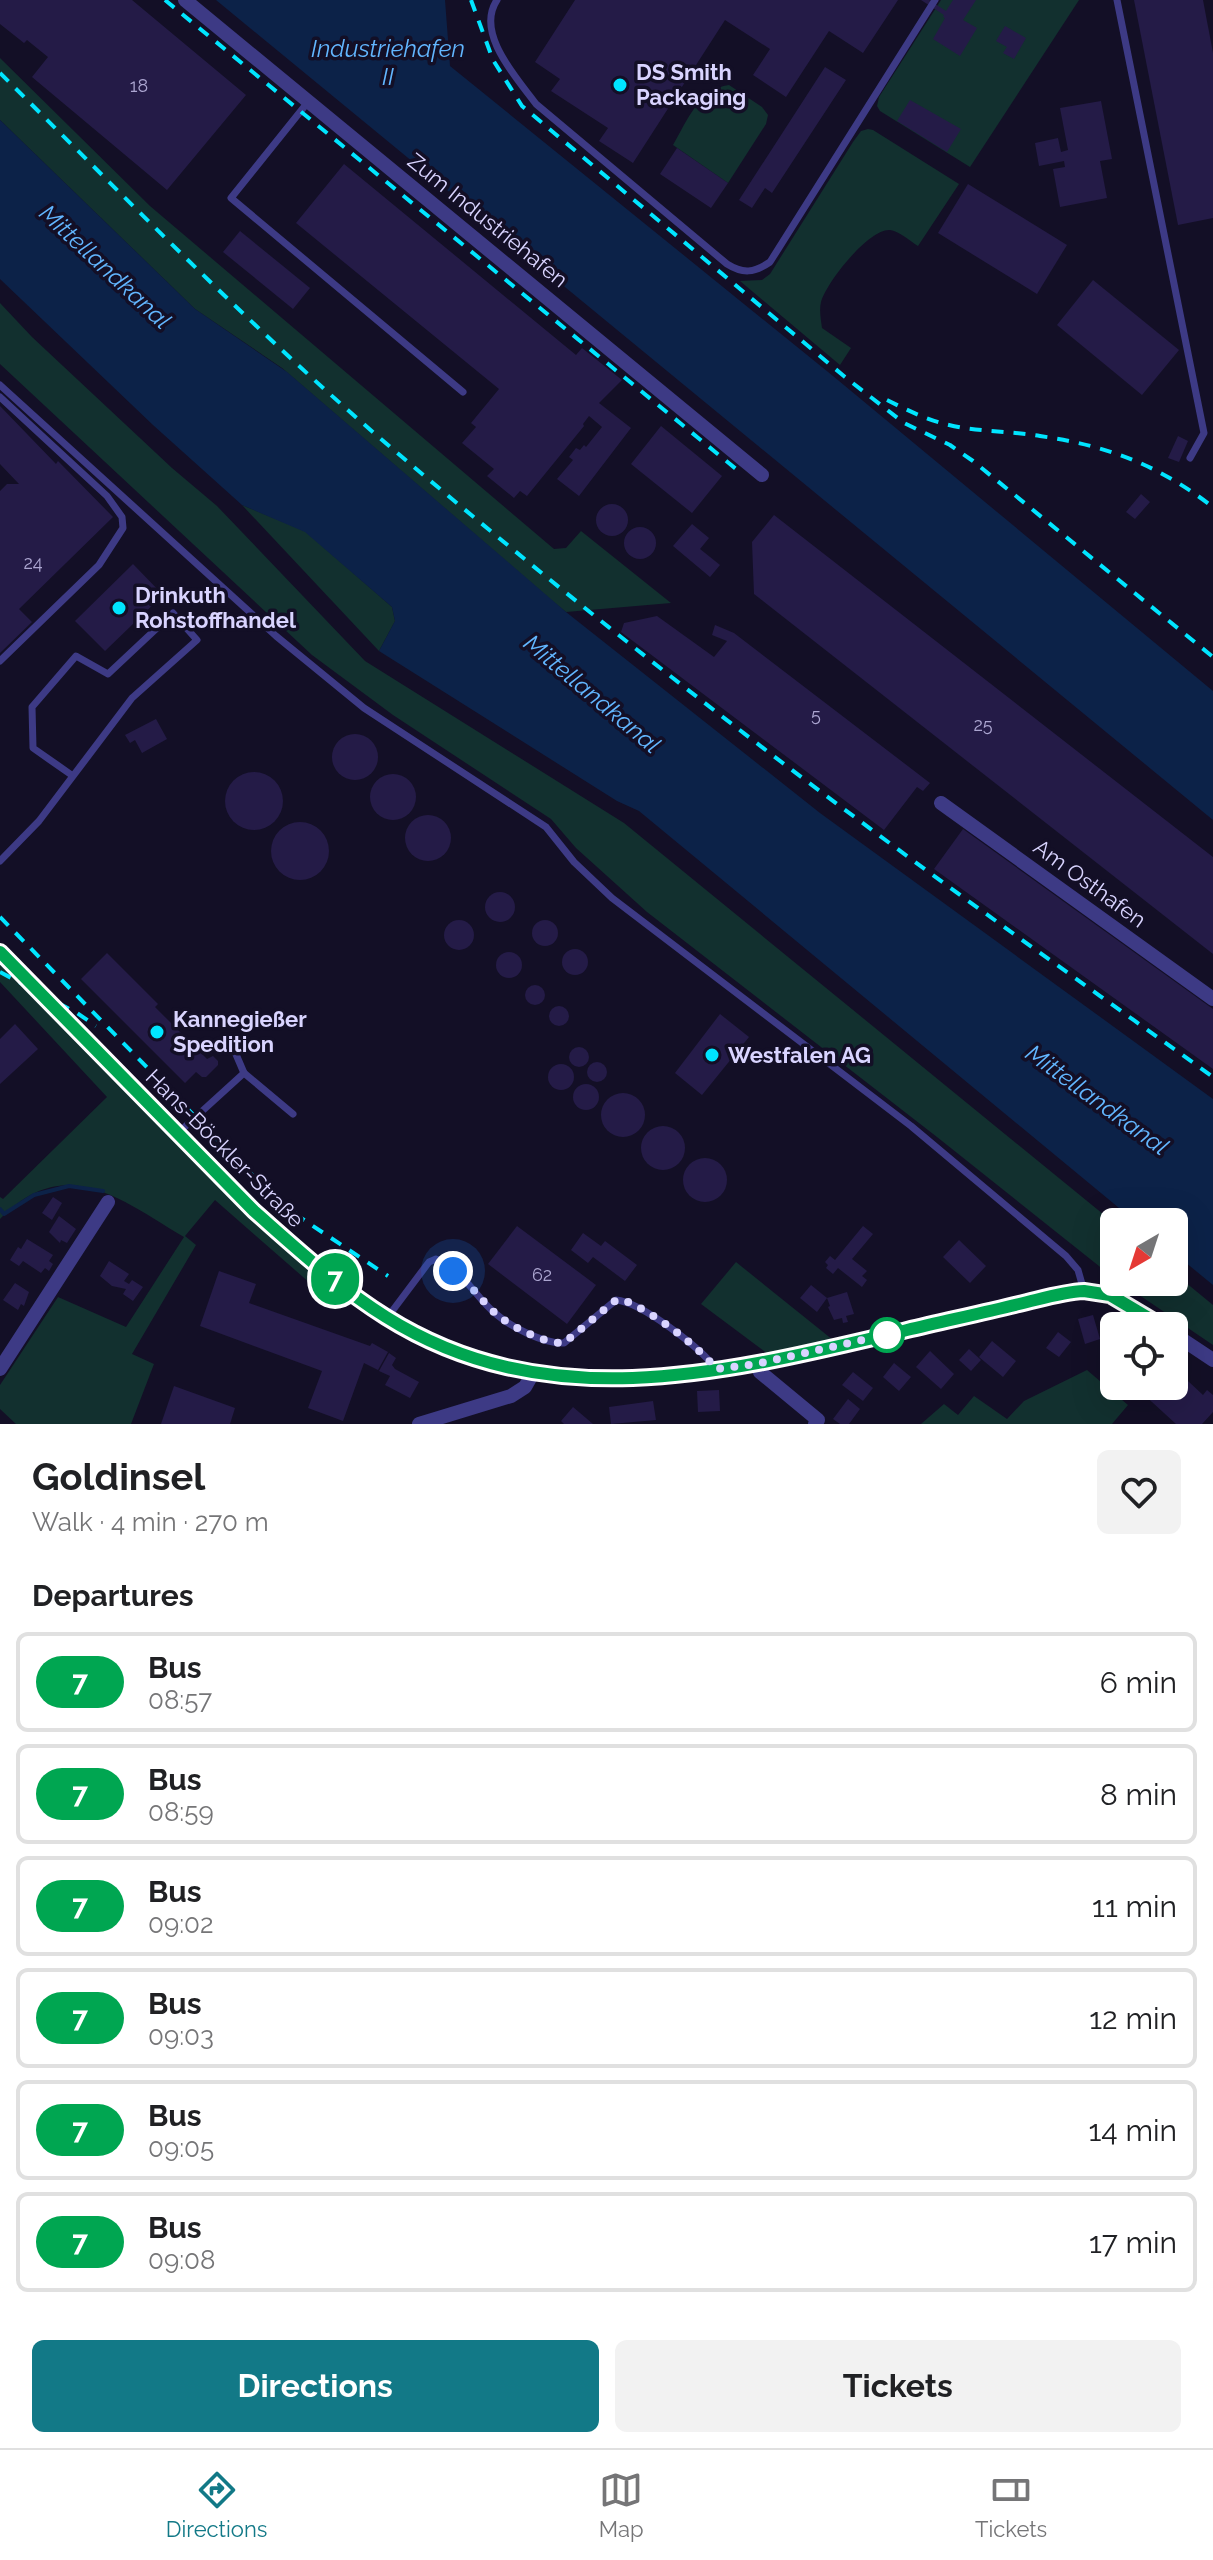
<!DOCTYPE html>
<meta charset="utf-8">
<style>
body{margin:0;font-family:Raleway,sans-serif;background:#f2f2f2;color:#202124;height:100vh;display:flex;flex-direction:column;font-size:30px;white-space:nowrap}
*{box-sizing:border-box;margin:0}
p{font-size:26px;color:#757577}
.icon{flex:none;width:44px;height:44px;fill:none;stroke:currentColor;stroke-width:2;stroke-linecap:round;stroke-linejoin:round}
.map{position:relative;height:1424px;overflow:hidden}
.side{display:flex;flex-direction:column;background:#fff;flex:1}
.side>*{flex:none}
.badge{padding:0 16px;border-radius:26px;font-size:28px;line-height:52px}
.needle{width:52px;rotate:219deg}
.tools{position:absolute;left:1100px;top:1208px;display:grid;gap:16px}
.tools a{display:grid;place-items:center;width:88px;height:88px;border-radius:12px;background:#fff;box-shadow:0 8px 32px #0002;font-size:40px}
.you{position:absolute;width:40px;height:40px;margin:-20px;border:6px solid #fff;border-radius:50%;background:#1a73e8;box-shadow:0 0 0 12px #1a73e833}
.map>.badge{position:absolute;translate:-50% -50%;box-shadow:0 0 0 4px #fff}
h2{padding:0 32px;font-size:30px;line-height:72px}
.round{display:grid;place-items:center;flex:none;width:84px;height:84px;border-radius:12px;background:#f2f2f2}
.head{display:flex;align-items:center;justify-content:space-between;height:136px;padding:0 32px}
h1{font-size:38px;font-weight:700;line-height:60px}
.action{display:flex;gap:16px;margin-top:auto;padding:16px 32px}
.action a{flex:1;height:92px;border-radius:12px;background:#127987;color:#fff;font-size:32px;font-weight:700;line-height:92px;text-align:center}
.action a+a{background:#f2f2f2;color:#202124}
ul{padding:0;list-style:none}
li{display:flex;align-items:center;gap:24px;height:100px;margin:0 16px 12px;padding:0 16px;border:4px solid #e0e0e0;border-radius:12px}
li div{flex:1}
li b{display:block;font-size:30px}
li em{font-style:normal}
li .badge{min-width:88px;font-weight:700;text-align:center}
.menu{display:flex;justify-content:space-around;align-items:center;height:112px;border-top:2px solid #e0e0e0;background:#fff;font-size:22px;color:#757577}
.menu a{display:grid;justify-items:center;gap:4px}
.menu .selected{color:#127987}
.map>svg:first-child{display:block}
.green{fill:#12302f}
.water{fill:#0c2248}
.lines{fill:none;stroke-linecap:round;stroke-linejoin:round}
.stream{stroke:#0c2248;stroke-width:4}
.building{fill:#241b47}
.service{stroke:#3d3a85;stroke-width:7}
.minor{stroke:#3d3a85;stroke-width:14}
.rail{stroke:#00e5ff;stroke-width:4;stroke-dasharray:12 10;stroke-linecap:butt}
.line-casing{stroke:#fff;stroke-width:18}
.line{stroke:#00a651;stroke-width:12}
.walk{stroke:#d9d4ff;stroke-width:8;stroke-dasharray:0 14.4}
.poi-dot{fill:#00e5ff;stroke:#130f26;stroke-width:3}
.stop-dot{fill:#fff;stroke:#00a651;stroke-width:4}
.labels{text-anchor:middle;stroke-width:7;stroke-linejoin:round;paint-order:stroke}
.number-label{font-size:18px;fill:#aca6d1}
.poi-label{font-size:22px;font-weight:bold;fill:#d9d4ff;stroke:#130f26;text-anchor:start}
.street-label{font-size:22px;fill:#d9d4ff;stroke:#130f26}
.water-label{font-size:24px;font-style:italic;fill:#62b6ff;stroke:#130f26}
</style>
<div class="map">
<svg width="1213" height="1424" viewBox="0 0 1213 1424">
<rect width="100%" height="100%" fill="#130f26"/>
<g class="green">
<path d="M941 0H1079L970 167 880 111 877 106 879 97Z"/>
<path d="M0 58 150 206 554 549 566 548 581 531 671 603 566 612 550 599 282 368 195 309 0 120Z"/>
<path d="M729 85 762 107 768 115 766 124 728 183 673 145C687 121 699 89 729 85Z"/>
<path d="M868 129 873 130 959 184 918 246C910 241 899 231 890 230 869 228 826 283 821 302 819 310 821 320 822 328L851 348 840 365 740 281 762 280 770 274 853 142 861 131Z"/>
<path d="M0 303 32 337 172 468 217 506 365 661 624 823 1114 1223V1278L937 1137 647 912 576 848 551 819 393 715 312 655 0 364Z"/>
<path d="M242 505 305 531 392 607 395 621 379 651Z"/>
<path d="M0 961 238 1206 329 1287 319 1291 215 1200 185 1236 196 1245 132 1354 154 1364 131 1424H16L0 1409V1385L58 1297 126 1327 184 1237C120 1199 65 1152 0 1219V1197L3 1199 107 1097 0 982Z"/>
<path d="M736 1262 833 1340 768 1354 701 1304Z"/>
<path d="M1174 1273 1213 1305V1345L1120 1282H1174Z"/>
<path d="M1087 1370 1128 1405 1112 1424H921L944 1404 958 1415 974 1396 1007 1419 1024 1401Z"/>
</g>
<g class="water">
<path d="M216 0H445L450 66 833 376 1213 691V820Z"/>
<path d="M0 120 195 309 287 372 566 612 820 813 1213 1099V1285L1174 1253V1222H1136L639 811 617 801 379 651 395 621 392 607 305 532 242 505 153 425 0 279Z"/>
</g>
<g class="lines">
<path class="stream" d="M0 1209 4 1214 34 1195 69 1186 103 1191"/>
</g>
<g class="building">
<path d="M0 0H132L246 95 167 190 32 77 48 57 27 40 24 43 0 24Z"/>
<path d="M575 0H898L863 53 829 31 786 97 753 75 770 49 725 20 633 163 599 141 608 128 551 91 560 79 535 62Z"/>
<path d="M921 0H929L946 11 953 0H976L963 20 977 28 960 56 933 39 945 18 943 17 944 15Z"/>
<path d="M1134 0H1203L1213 53V218L1178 225Z"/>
<path d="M1005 26 1026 38 1014 59 1003 53 1007 47 996 41Z"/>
<path d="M825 67 846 80 772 193 765 188 752 208 739 200Z"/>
<path d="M910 100 961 129 947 152 897 121Z"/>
<path d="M1101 101 1112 159 1100 161 1107 198 1060 207 1053 169 1065 167 1064 161 1039 166 1035 143 1058 138 1061 152 1068 150 1060 108Z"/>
<path d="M677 148 728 183 711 208 660 174Z"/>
<path d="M344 164 576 355 582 348 622 380 599 403 631 428 579 496 557 479 573 460 569 457 576 448 580 450 584 445 586 447 602 427 589 416 583 424 584 426 527 496 520 491 514 498 487 476 494 469 462 443 476 427 471 423 499 389 296 223Z"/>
<path d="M968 184 1067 245 1037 294 938 233Z"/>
<path d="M240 231 310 288 293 309 223 252Z"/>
<path d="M1093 280 1179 350 1142 395 1057 325Z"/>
<path d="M0 406 56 464 58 461 113 517 19 609 32 622 0 653V491L7 484H19L0 464Z"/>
<path d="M661 426 722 476 692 513 631 464Z"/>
<path d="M1178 436 1188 441 1179 462 1168 458Z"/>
<path d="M1141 494 1150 502 1135 519 1126 512Z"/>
<circle cx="612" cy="520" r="16"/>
<path d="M774 515 1213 857V954L754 594 752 542Z"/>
<path d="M692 524 709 538 700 549 720 565 710 577 673 546Z"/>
<circle cx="640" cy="543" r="16"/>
<path d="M133 564 163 595 105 651 75 621Z"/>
<path d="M657 616 714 657 727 641 712 635 715 625 734 633 930 783 923 791 917 787 884 830 621 632 624 623Z"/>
<path d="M156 719 167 739 142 753 135 740 130 743 125 735Z"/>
<circle cx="355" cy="757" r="23"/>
<circle cx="254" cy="801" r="29"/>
<circle cx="393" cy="797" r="23"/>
<circle cx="428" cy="838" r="23"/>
<circle cx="300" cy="851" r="29"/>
<path d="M963 829 1213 1009V1069L934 869Z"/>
<circle cx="500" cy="907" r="15"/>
<circle cx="459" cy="935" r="15"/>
<circle cx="545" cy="933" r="13"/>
<circle cx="575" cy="962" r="13"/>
<circle cx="509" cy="965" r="13"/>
<path d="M107 953 158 1004 155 1007 207 1059 213 1056 218 1061V1065L206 1077H202L196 1072 185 1083 81 979Z"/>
<circle cx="535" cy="995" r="10"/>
<circle cx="559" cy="1016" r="10"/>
<path d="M720 1014 749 1037 702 1095 675 1073Z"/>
<path d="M15 1024 38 1049 0 1084V1039Z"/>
<circle cx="579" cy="1057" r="10"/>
<circle cx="597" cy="1072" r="10"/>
<circle cx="561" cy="1077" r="13"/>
<circle cx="586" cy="1097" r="13"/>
<circle cx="623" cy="1115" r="22"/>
<circle cx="663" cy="1148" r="22"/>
<circle cx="705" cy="1180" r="22"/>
<path d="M53 1197 62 1203 52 1220 42 1213Z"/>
<path d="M59 1216 76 1229 67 1243 61 1240 60 1243 49 1232Z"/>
<path d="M517 1226 596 1285 567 1324 488 1264Z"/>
<path d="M863 1226 873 1234 852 1259 867 1271 862 1276 867 1280 862 1287 838 1268 833 1274 826 1268 828 1265 825 1262 830 1256 835 1260Z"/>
<path d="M583 1233 601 1246 605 1241 637 1265 625 1281 593 1257 588 1263 571 1250Z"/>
<path d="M27 1239 53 1255 49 1261 53 1264 49 1271 45 1268 41 1273 23 1261 19 1266 10 1260 18 1247 21 1249Z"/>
<path d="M959 1240 986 1266 970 1283 943 1257Z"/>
<path d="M109 1261 129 1274 124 1281 129 1284 132 1280 143 1287 133 1301 123 1294 126 1289 112 1286 100 1276Z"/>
<path d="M219 1271 256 1284 249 1303 370 1346 372 1343 388 1352 378 1370 364 1363 343 1421 308 1408 322 1371 200 1326Z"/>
<path d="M15 1283 29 1292 24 1306 21 1304 18 1310 3 1300Z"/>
<path d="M811 1285 827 1298 817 1312 800 1298Z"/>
<path d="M847 1292 854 1314 846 1316 848 1322 843 1323 842 1318 834 1320 828 1307 830 1306 827 1298Z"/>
<path d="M1093 1315 1100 1339 1085 1344 1078 1319Z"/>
<path d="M1058 1332 1071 1342 1059 1357 1046 1348Z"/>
<path d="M992 1341 1016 1361 1003 1377 979 1357Z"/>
<path d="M969 1349 981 1360 971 1371 959 1360Z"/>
<path d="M930 1351 954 1374 941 1389 916 1367Z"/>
<path d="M389 1353 396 1358 392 1365 395 1369 419 1382 410 1398 385 1385 390 1376 379 1371Z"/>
<path d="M894 1363 911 1377 899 1391 883 1377Z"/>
<path d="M1174 1368 1203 1395 1207 1390 1213 1395V1412L1202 1424H1176L1140 1391 1145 1386H1174Z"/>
<path d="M853 1372 873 1388 863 1401 842 1385Z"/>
<path d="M174 1386 235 1408 230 1424H161Z"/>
<path d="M719 1390 720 1411 698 1412 697 1391Z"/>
<path d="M848 1399 860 1409 849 1424H840L833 1419Z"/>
<path d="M653 1401 656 1420 611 1424 609 1407Z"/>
<path d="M573 1407 593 1424H564L561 1421Z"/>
</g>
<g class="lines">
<g class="service">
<path d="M497 0C475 33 516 77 536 104L727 264C743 274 754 273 770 262L935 0"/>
<path d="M1117 0 1204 433 1190 458"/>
<path d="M308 102 231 198 463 392"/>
<path d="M0 385 276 636 364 708 546 827 574 862 612 898 911 1126 1066 1256 1078 1270 1084 1291"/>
<path d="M0 397 107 496 122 517 123 528 99 565 0 661"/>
<path d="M0 861 39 821 132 698 197 640 173 613 108 674 76 656 32 707 33 748 73 776"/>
<path d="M232 1045 244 1073"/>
<path d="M177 1134 244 1073 293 1114"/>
<path d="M387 1318 429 1262 436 1259C461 1267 476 1298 496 1314 511 1327 544 1344 564 1343L616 1300C641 1302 701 1348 716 1369"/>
</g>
<g class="minor">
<path d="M185 0 762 475"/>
<path d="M941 803 1213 999"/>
<path d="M0 952 254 1211C306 1257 359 1307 423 1337 571 1408 719 1374 872 1338 939 1323 1006 1308 1072 1292 1112 1289 1130 1305 1162 1326"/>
<path d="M1174 1334 1213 1360"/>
<path d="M756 1364 760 1372 818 1420 815 1424"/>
<path d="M0 1369 108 1202"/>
<path d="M419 1424 511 1396 525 1387 533 1373"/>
</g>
<g class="rail">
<path d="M165 0 736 469"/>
<path d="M471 0 493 60 522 106 845 377 904 423 950 445 973 461 1213 657"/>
<path d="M0 73C129 201 256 333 395 451 546 579 701 703 860 821 976 908 1095 992 1213 1077"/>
<path d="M887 400C907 410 927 420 949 425 979 432 1010 431 1040 436 1109 446 1158 465 1213 507"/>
<path d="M0 917 263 1186 301 1218 388 1276"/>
<path d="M0 972 77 1013 96 1026"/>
</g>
</g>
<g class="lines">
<g class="line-casing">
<path id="line" d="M0 952 254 1211C296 1248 338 1287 386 1317 550 1420 733 1371 907 1330 945 1321 982 1313 1019 1304 1041 1299 1062 1292 1084 1291L1110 1295 1162 1326"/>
</g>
<use href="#line" class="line"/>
<path class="walk" d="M453 1271C470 1283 480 1299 494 1312 509 1326 545 1344 564 1343L616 1300 626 1301C651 1311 701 1348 716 1369L756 1364 898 1332 887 1335"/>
</g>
<g class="poi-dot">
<circle cx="620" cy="85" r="8"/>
<circle cx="119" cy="608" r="8"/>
<circle cx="157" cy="1032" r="8"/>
<circle cx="712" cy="1055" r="8"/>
</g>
<circle class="stop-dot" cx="887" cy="1335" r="16"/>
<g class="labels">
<g class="number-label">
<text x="139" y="92">18</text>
<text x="33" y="569">24</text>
<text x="816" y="721">5</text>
<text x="983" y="731">25</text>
<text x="542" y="1281">62</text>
</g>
<g class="poi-label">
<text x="636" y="80">DS Smith<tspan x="636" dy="25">Packaging</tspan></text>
<text x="135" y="603">Drinkuth<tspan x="135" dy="25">Rohstoffhandel</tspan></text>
<text x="173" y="1027">Kannegießer<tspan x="173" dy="25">Spedition</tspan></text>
<text x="728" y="1063">Westfalen AG</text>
</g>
<g class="street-label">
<text transform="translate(488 220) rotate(39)" y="8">Zum Industriehafen</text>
<text transform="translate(1090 883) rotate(36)" y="8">Am Osthafen</text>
<text transform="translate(225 1148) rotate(45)" y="8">Hans-Böckler-Straße</text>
</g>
<g class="water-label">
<text x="388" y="57">Industriehafen<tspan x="388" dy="28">II</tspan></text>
<text transform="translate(105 267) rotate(43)" y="8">Mittellandkanal</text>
<text transform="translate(592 694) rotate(40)" y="8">Mittellandkanal</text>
<text transform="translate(1097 1100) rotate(36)" y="8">Mittellandkanal</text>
</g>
</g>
</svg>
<div class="tools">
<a><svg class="needle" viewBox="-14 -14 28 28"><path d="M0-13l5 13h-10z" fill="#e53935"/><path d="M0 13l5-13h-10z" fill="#757577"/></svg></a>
<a><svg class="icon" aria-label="locate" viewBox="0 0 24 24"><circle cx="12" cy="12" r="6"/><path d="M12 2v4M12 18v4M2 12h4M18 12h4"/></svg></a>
</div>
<div class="you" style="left:453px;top:1271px"></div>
<b class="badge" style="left:335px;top:1279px;background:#00a651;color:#fff">7</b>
</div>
<section class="side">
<div class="head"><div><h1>Goldinsel</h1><p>Walk · 4 min · 270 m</p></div><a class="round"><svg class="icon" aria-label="heart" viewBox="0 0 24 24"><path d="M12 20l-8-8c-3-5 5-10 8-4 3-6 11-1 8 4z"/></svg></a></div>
<h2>Departures</h2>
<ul>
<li><span class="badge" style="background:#00a651;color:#fff">7</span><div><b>Bus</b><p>08:57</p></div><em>6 min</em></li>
<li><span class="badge" style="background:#00a651;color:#fff">7</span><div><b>Bus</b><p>08:59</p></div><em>8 min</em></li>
<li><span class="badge" style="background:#00a651;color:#fff">7</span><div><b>Bus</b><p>09:02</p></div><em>11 min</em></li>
<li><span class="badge" style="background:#00a651;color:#fff">7</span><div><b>Bus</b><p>09:03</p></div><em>12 min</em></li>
<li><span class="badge" style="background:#00a651;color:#fff">7</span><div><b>Bus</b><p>09:05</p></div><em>14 min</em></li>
<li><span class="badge" style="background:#00a651;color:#fff">7</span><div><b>Bus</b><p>09:08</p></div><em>17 min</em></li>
</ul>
<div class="action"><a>Directions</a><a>Tickets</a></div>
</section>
<nav class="menu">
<a class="selected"><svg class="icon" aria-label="directions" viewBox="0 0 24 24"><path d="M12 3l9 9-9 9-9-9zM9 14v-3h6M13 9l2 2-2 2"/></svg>Directions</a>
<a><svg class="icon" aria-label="map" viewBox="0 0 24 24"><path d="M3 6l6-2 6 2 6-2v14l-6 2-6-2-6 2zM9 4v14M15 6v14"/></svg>Map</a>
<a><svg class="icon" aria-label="tickets" viewBox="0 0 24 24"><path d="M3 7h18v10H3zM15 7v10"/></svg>Tickets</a>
</nav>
